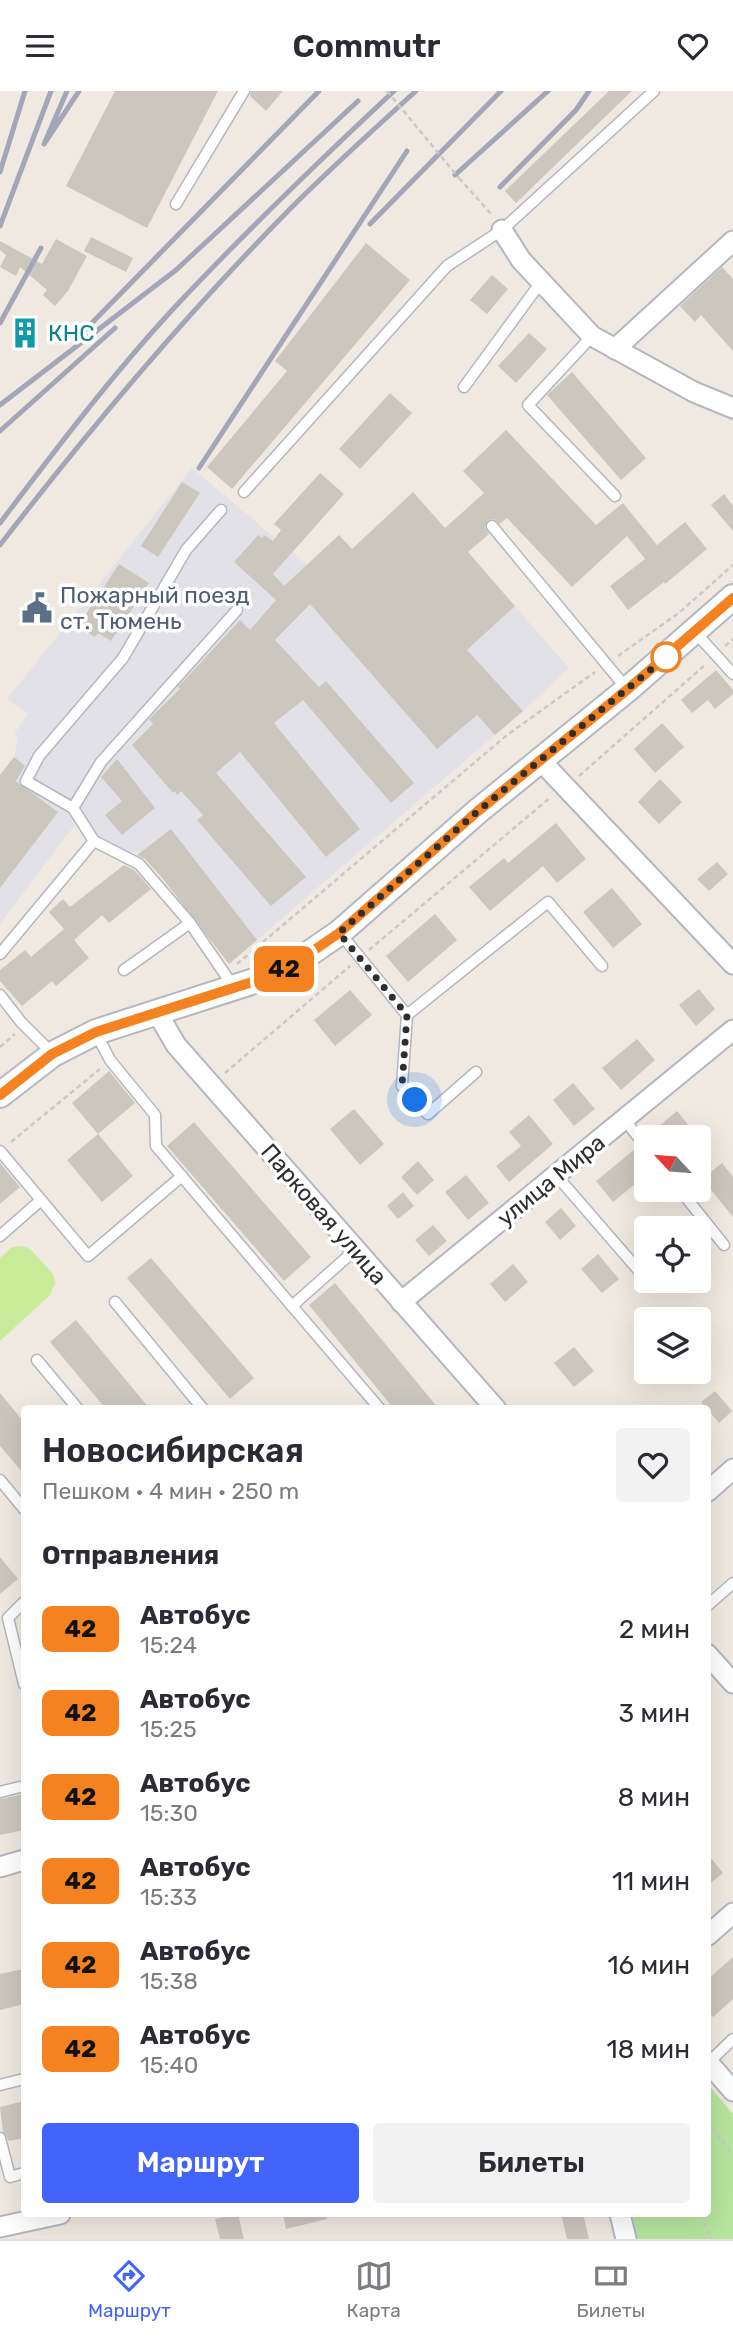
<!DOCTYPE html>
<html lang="ru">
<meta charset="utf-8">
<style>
body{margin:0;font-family:Rubik,sans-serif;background:#f2f2f3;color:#2b2b33;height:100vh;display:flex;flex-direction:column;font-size:26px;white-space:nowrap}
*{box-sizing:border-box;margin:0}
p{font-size:23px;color:#7c7c81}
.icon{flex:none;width:38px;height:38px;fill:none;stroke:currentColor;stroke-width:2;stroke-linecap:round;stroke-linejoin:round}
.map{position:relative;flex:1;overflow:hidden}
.panel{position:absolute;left:21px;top:1314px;width:690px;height:812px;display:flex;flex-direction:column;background:#fff;border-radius:7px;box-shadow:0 7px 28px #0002}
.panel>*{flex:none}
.badge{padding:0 14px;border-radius:10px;font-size:24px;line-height:46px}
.needle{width:46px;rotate:296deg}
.tools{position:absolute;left:634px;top:1034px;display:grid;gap:14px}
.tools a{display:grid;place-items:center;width:77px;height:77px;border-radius:7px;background:#fff;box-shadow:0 7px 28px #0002;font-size:35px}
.you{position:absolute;width:35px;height:35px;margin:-18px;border:5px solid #fff;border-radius:50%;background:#1a73e8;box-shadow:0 0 0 10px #1a73e833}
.map>.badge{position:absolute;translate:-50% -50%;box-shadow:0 0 0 4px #fff}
h2{padding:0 21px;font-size:26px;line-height:63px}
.round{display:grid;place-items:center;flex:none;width:74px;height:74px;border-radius:7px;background:#f2f2f3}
.summary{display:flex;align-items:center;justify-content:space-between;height:119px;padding:0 21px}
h1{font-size:33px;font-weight:600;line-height:52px}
.action{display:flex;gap:14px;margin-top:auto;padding:14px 21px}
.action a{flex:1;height:80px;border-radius:7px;background:#4264fb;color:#fff;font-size:28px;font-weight:600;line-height:80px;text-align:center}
.action a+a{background:#f2f2f3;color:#2b2b33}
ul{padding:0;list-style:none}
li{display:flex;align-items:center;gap:21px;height:84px;padding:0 21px}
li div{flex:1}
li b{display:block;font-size:26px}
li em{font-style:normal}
li .badge{min-width:77px;font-weight:700;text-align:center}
header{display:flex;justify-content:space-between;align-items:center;height:91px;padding:0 21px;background:#fff;font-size:32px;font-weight:600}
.tabs{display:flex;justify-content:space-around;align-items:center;height:98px;border-top:2px solid #e1e1e2;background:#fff;font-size:19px;color:#7c7c81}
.tabs a{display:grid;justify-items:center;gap:4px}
.tabs .current{color:#4264fb}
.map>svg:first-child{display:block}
.industrial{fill:#e3e1e8}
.green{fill:#b6e59e}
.pitch{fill:#c9ec9a}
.building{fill:#cbc7bf}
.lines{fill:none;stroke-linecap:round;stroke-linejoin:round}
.service-casing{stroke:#b4b7c1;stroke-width:13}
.minor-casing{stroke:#b4b7c1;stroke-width:23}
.tertiary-casing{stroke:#b4b7c1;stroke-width:28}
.path{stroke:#c9c9c9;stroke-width:2.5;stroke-dasharray:5 3.5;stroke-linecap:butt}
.service{stroke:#fff;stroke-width:10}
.minor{stroke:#fff;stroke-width:19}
.tertiary{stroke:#fff;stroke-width:24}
.rail{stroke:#a3a6b8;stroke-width:5}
.path-bridge{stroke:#c9c9c9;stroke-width:2.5;stroke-dasharray:5 3.5;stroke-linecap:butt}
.line-casing{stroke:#fff;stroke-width:16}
.line{stroke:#f58220;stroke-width:10}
.walk{stroke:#2e2e2e;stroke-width:7;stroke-dasharray:0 12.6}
.stop-dot{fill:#fff;stroke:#f58220;stroke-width:3.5}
.labels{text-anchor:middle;stroke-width:7;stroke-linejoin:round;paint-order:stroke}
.culture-label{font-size:23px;fill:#0d838f;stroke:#fff;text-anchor:start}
.service-label{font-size:23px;fill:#4e5e75;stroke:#fff;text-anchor:start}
.street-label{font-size:23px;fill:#2e2e2e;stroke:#fff}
</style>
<header><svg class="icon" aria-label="menu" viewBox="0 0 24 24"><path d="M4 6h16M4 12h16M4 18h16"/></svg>Commutr<svg class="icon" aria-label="heart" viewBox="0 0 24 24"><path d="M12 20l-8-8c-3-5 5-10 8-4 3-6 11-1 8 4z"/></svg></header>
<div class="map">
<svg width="733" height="2148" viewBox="0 0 733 2148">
<rect width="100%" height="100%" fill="#efe9e1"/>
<path class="industrial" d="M192 377 307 474 339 444 443 557 505 504 569 577 523 620 229 873 142 760 123 762 75 734 0 833V684L14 666 18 646 14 643 28 623 7 608Z"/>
<path class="green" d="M707 1992 733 2023V2148H637L632 2123H707Z"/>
<path class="pitch" d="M22 1155 30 1158 53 1183 55 1192 50 1204 0 1250V1167L12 1156Z"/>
<g class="building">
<path d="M115 0H218L147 137 66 95Z"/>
<path d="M251 0H283L266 20 250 5Z"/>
<path d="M609 0H632L516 112 505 100Z"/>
<path d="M91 146 133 167 126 181 84 160Z"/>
<path d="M56 148 87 165 68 200 55 215 43 204 47 199 20 176 16 185 0 176 6 164 0 159V150L42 173Z"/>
<path d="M366 152 410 189 232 398 207 376 287 280 275 270Z"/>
<path d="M722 176 733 188V260L701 224 695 231 680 215Z"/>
<path d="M492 184 508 198 487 223 470 209Z"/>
<circle cx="25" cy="242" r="9"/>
<path d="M529 242 547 258 516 292 498 275Z"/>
<path d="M572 281 646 367 621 389 547 304Z"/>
<path d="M390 302 412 322 360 378 339 358Z"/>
<path d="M506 339 596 434 623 412 657 454 685 431 707 458 665 493 664 491 628 519 610 495 645 468 627 445 572 496 507 427 500 433 494 428 488 429 485 436 489 443 468 461 515 515 467 559 523 620 495 644 477 624 437 658 310 513 275 549 319 596 326 590 414 692 391 712 303 609 274 632 360 738 326 766 240 661 216 682 306 786 271 815 197 729 203 724 181 700 177 704 175 700 173 702 132 654 153 633 149 628 180 598 178 596 240 529 250 539 276 509 234 471 258 444 262 447 264 444 273 450 281 439 274 433 320 382 344 403 273 483 284 495 339 444 352 458 413 401 445 437 484 402 463 380Z"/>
<path d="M182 391 200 402 158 466 141 455Z"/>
<path d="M724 403 733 415V440L711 414Z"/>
<path d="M119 473 149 492 111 550 98 542 95 546 78 535Z"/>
<path d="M716 579 733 599V603L715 618 708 609 692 622 681 609Z"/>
<path d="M662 632 684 656 655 682 634 658Z"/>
<path d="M14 666 25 675 16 690 58 721 0 797V684Z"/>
<path d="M117 668 155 717 122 744 105 724 122 710 101 686Z"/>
<path d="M660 688 682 711 659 733 638 711Z"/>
<path d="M556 732 586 768 557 792 543 775 490 820 469 796 504 767 508 772Z"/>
<path d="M171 738 257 849 229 873 163 788 145 768 137 764Z"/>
<path d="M717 771 728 783 709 800 697 788Z"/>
<path d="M124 774 134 779 151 798 109 832 102 824 74 849 89 867 56 895 52 890 22 915 0 890V879L25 859 31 866 64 838 49 821 63 808 70 816Z"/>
<path d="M612 797 642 833 613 857 583 821Z"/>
<path d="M435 823 457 849 408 891 386 865Z"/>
<path d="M699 898 715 918 696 935 679 914Z"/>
<path d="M350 899 372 924 335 955 314 929Z"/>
<path d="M637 948 655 969 621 999 602 977Z"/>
<path d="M109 980 135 1012 98 1043 72 1012Z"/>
<path d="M573 992 595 1018 574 1035 553 1009Z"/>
<path d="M354 1018 384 1053 360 1074 330 1038Z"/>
<path d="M677 1020 698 1046H669L659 1035Z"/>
<path d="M529 1024 553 1053 509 1091 496 1075 521 1055 509 1041Z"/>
<path d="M194 1031 311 1166 284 1190 167 1055Z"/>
<path d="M98 1043 133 1085 102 1111 67 1069Z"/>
<path d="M634 1059 646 1073V1084L613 1111 596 1090Z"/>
<path d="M418 1070 434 1089 417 1104 401 1086Z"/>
<path d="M0 1072 20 1096 0 1113Z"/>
<path d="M722 1072 733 1086V1126L702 1088Z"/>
<path d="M466 1084 489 1112 468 1129 445 1101Z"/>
<path d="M403 1101 414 1115 398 1128 387 1115Z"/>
<path d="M561 1117 576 1135 560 1149 545 1131Z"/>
<path d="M433 1134 447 1150 429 1165 415 1149Z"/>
<path d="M598 1163 619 1188 602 1202 581 1178Z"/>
<path d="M151 1167 254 1287 230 1308 127 1187Z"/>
<path d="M513 1173 528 1191 505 1211 490 1193Z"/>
<path d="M335 1192 439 1318H394L309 1214Z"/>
<path d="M76 1229 150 1318H106L50 1251Z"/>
<path d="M574 1256 594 1280 574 1296 554 1272Z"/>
<path d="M715 1300 732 1320 719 1332 701 1311Z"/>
<path d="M0 1302 24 1331V1383L0 1355Z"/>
<path d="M0 1466 18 1488 0 1503Z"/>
<path d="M24 1703V1739L0 1744V1708Z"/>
<path d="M707 1762 723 1782 707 1795Z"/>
<path d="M733 1866V1908L713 1926 707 1919V1889Z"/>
<path d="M24 1878V1913L0 1919V1883Z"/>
<path d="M24 2010V2047L9 2050 3 2041 0 2016Z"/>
<path d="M238 2123 244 2148H220L215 2128Z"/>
<path d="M283 2123H326L327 2128 286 2138Z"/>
<path d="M561 2123H583L589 2148H567Z"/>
</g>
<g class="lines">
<g class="service-casing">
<g id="service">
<path d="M176 113 244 0"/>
<path d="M592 245 528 314 615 405"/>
<path d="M464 296 541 191"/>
<path d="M244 401 447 175 502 139 654 0"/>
<path d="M492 435 627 598"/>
<path d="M695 541 733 583"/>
<path d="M73 717 26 690 39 665 123 567 186 459 221 419"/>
<path d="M190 832 139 773 94 750 73 717 101 671 237 519"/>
<path d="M340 842 407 924 548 811 602 875"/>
<path d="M0 863 94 750"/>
<path d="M124 879 190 832 233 895"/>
<path d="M0 904 21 931 53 963"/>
<path d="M407 924 402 995 428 1023 476 981"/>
<path d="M96 942 110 969 155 1024 156 1055 292 1215"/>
<path d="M624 1028 646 1056"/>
<path d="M0 1060 88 1165 182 1085"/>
<path d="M556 1084 640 1181"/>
<path d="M680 1099 724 1154"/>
<path d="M0 1145 41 1109"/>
<path d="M355 1159 292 1215 380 1318"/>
<path d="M115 1211 203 1318"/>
<path d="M37 1269 78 1318"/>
<path d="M0 1389 24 1418"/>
<path d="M24 1511 8 1527 24 1593"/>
<path d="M707 1515 733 1492"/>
<path d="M0 1701 24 1695"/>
<path d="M708 1972 733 1948"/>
<path d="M0 1994 24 1988"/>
<path d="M0 2047 10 2086 24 2082"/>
</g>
</g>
<g class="minor-casing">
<g id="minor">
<path d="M502 139 521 169 592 245 694 301 733 317"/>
<path d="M615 258 733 150"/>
<path d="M541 670 733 873"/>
<path d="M158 923 176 954 496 1318"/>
<path d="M401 1211 733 939"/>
<path d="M707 1401 733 1378"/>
<path d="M707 1563 733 1592"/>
<path d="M0 1776 24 1769"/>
<path d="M707 1845 733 1822"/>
<path d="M707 1970 733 2000"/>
<path d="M620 2123 626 2148"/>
<path d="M0 2136 60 2123"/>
</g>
</g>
<g class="tertiary-casing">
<path id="tertiary" d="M0 1004 53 963 96 941 273 884 310 862 339 842 478 720 628 598 733 506"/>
</g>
<g class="path">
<path d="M459 87 492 124"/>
<path d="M725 555 733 548"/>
<path d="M618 565 680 521 733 474"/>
<path d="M579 685 705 574"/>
<path d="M369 859 551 706"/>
<path d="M237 873 507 644 595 581"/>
<path d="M0 956 15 943"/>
<path d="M225 982 350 875"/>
<path d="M11 1051 100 978"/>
<path d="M707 2030 733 2064"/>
<path d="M700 2123 711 2148"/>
</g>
<use href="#service" class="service"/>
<use href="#minor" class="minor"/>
<use href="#tertiary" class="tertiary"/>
<g class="rail">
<path d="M67 0 44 53 79 0"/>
<path d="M0 81 25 0"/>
<path d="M455 84 548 0"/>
<path d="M500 96 576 19 589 0"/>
<path d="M370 133 501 0"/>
<path d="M0 135 51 0"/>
<path d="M0 232 41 157"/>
<path d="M82 242 319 0"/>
<path d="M0 314 176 179 358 10"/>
<path d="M0 340 115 237"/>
<path d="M199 377 407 60"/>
<path d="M0 432C56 358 112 284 174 217 245 141 319 70 394 0"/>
<path d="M0 454C91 336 187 222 292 116 332 76 374 38 416 0"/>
</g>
<path class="path-bridge" d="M387 0 459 87"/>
</g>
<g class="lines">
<g class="line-casing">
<path id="line" d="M0 1004 52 963 96 941 274 884 310 862 339 842 478 720 628 598 733 507"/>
</g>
<use href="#line" class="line"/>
<path class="walk" d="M415 1009 402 995 407 924 339 842 478 720 666 566"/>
</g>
<defs>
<g id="building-bare" transform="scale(2.415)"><path d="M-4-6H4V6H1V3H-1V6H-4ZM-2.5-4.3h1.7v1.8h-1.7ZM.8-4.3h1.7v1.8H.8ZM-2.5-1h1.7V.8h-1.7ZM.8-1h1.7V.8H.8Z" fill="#0f9aa8" stroke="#fff" stroke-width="2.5" paint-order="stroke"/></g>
<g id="civic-bare" transform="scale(2.415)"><path d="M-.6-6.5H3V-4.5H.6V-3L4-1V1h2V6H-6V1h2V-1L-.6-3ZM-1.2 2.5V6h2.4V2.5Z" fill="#5c6f8a" stroke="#fff" stroke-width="2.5" paint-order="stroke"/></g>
</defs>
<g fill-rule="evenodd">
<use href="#building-bare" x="25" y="242"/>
<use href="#civic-bare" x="37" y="517"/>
</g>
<circle class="stop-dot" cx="666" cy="566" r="14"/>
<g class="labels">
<g class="culture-label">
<text x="48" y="250">КНС</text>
</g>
<g class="service-label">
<text x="60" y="512">Пожарный поезд<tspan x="60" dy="26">ст. Тюмень</tspan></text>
</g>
<g class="street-label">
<text transform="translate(551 1089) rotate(-39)" y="8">улица Мира</text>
<text transform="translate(324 1123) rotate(49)" y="8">Парковая улица</text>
</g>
</g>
</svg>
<div class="tools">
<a><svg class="needle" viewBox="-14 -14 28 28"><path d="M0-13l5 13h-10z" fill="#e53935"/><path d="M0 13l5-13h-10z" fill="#7c7c81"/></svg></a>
<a><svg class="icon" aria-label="locate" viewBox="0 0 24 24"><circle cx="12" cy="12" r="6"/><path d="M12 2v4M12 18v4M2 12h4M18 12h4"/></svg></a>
<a><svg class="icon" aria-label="layers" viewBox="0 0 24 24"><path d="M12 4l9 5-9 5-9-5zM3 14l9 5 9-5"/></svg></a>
</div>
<div class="you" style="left:415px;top:1009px"></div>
<b class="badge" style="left:284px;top:878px;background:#f58220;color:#111">42</b>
<section class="panel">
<div class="summary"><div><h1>Новосибирская</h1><p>Пешком · 4 мин · 250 m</p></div><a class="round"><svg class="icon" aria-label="heart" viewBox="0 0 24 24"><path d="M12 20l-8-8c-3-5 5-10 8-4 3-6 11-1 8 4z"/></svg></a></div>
<h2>Отправления</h2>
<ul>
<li><span class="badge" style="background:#f58220;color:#111">42</span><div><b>Автобус</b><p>15:24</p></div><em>2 мин</em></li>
<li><span class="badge" style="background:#f58220;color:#111">42</span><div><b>Автобус</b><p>15:25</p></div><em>3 мин</em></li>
<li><span class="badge" style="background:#f58220;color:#111">42</span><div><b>Автобус</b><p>15:30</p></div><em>8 мин</em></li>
<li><span class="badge" style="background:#f58220;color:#111">42</span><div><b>Автобус</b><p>15:33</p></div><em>11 мин</em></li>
<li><span class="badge" style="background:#f58220;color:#111">42</span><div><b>Автобус</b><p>15:38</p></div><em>16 мин</em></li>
<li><span class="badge" style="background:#f58220;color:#111">42</span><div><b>Автобус</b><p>15:40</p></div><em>18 мин</em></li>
</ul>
<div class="action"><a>Маршрут</a><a>Билеты</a></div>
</section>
</div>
<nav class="tabs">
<a class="current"><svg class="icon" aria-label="directions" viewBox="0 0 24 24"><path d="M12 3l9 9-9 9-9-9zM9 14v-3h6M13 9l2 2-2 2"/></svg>Маршрут</a>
<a><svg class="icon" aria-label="map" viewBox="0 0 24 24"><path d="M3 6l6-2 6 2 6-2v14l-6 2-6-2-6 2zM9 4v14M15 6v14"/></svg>Карта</a>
<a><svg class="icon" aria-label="tickets" viewBox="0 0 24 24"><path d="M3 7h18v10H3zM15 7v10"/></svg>Билеты</a>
</nav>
